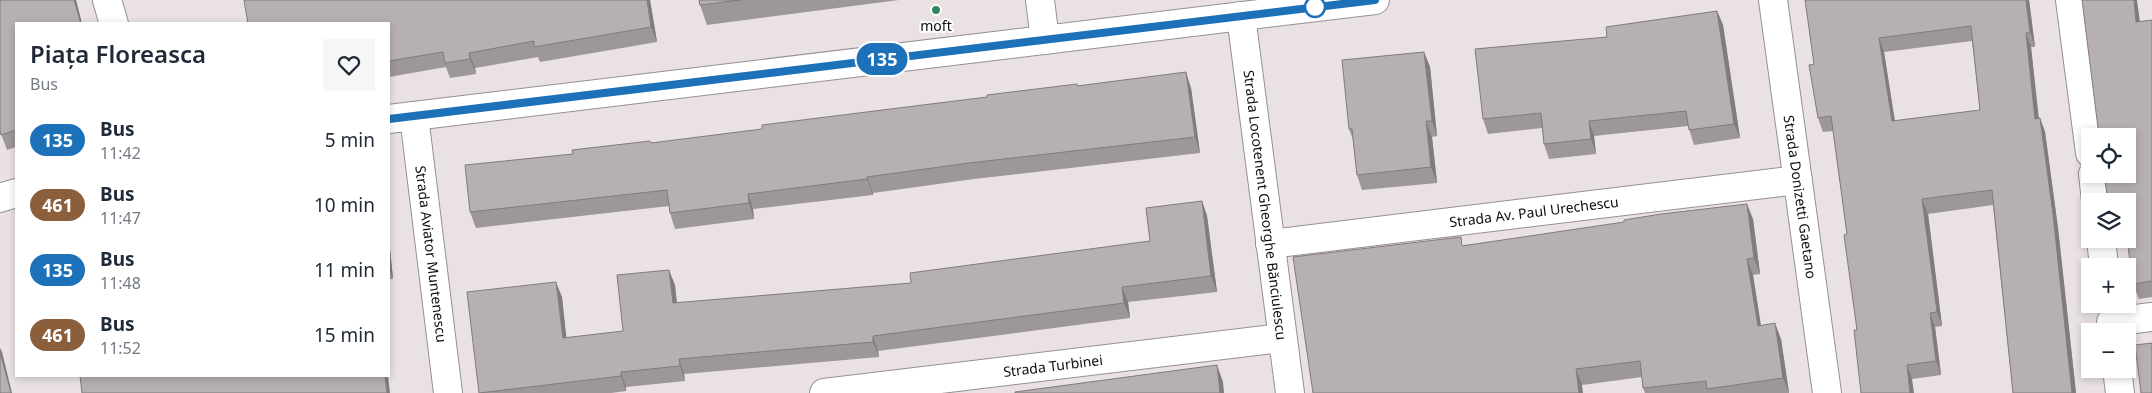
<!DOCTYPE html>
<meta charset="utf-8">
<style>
body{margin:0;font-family:"Noto Sans",sans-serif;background:#f6f6f7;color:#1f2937;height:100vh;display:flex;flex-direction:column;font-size:19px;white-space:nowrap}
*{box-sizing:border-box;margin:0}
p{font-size:16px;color:#747a83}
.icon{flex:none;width:28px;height:28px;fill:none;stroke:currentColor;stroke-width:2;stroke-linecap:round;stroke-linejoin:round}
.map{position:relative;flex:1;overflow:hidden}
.details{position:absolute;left:15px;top:22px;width:375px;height:355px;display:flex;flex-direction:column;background:#fff;border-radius:0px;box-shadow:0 2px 8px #0003}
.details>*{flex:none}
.badge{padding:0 10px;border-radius:16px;font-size:18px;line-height:32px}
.tools{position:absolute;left:2081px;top:128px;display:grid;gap:10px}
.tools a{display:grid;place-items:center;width:55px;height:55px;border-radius:0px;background:#fff;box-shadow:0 2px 8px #0003;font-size:25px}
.map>.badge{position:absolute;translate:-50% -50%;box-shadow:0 0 0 2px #fff}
.round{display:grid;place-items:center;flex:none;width:52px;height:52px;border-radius:0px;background:#f6f6f7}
.summary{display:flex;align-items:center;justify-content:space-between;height:85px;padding:0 15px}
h1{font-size:24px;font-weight:600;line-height:38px}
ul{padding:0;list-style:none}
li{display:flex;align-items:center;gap:15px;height:65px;padding:0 15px}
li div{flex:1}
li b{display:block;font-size:19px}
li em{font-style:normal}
li .badge{min-width:55px;font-weight:700;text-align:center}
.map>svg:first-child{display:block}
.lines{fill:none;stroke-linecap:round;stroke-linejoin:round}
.minor-casing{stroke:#979091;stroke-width:30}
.minor{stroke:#fff;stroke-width:28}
.wall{fill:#9d9798;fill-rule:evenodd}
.shaded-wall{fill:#807b7c}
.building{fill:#b7b0b1;stroke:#807b7c;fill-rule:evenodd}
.line-casing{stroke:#fff;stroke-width:11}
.line{stroke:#1d71b8;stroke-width:8}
.stop-dot{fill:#fff;stroke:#1d71b8;stroke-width:2.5}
.poi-dot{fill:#2c885e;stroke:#fff;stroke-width:2}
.labels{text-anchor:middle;stroke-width:4;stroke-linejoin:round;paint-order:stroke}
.poi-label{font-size:14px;fill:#0f0c0d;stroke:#fff}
.street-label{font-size:14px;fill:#0f0c0d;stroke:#fff}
</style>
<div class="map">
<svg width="2152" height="393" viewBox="0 0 2152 393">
<rect width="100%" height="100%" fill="#e9e1e2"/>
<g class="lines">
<g class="minor-casing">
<g id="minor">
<path d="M107 0 114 24"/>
<path d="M1040 0 1045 40"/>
<path d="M1773 0 1827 393"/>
<path d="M2070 0 2090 153"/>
<path d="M1241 16 1290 393"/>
<path d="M414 116 448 393"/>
<path d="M389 119 1375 0"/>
<path d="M2093 174 2096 201"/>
<path d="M0 198 16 193"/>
<path d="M2101 239 2104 266"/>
<path d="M1270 244 1798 180"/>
<path d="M2111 322 2152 317"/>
<path d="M2117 369 2120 393"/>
<path d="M824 393 1282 338"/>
</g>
</g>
<use href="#minor" class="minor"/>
</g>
<g class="wall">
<path d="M0 0H76L82 24H16V147L7 150 0 131Z"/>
<path d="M650 0 657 42 540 62 538 57 475 68 476 74 450 78 446 67 389 77V24Z"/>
<path d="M699 0H899L707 25 700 5Z"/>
<path d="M1805 0H2029L2035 47H2031L2039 118H2040L2045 132 2058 228 2076 393H2013L1993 205 1928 214 1942 326 1935 327 1941 375 1912 379 1857 330 1847 234 1833 131 1823 132 1818 118 1814 64ZM1972 41 1980 110 1895 121 1884 52Z"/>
<path d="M1717 11 1723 25 1740 138 1694 145 1688 126 1594 136 1596 154 1549 159 1544 144 1542 128 1488 134 1483 119 1607 37Z"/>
<path d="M2152 20V297L2139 299 2133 284 2128 201 2140 22Z"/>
<path d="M1424 52 1430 67 1437 136 1432 137 1437 183 1362 190 1357 175 1353 140 1349 129Z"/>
<path d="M1078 86 1191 88 1200 153 974 179 873 193V195L753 209 754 219 675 229 670 213 669 206 476 228 470 212 573 154 762 129Z"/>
<path d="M1202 201 1207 216 1217 292 1128 302 1130 318 878 351 879 357 684 374 685 381 626 387V391L611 393H479L562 297 566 338 623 331 675 285 677 303 911 283 1150 241Z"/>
<path d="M1753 219 1760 274 1753 275 1761 325 1781 339 1789 393H1645L1643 388 1642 377 1582 385 1464 245Z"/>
<path d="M389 239 393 279H389Z"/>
</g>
<g class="shaded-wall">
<path d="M74 0H76L82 24H81Z"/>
<path d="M647 0H650L657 42 651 27Z"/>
<path d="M2026 0H2029L2035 47 2030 32Z"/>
<path d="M2134 0H2137L2142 37 2136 22Z"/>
<path d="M1717 11 1723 25 1740 138 1734 124Z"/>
<path d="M2026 33 2031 47 2040 133 2035 119Z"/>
<path d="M1879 38 1884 52 1897 136 1892 121Z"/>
<path d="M1424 52 1430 67 1437 136 1432 121Z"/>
<path d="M469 53 475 68 476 74 470 59Z"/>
<path d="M1186 72 1191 88 1200 153 1195 137Z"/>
<path d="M2040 118 2045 132 2058 228 2076 393H2072Z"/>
<path d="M1426 121 1432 137 1437 183 1431 167Z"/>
<path d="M1589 121 1594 136 1596 154 1591 139Z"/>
<path d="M867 177 873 193V195L867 179Z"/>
<path d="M748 194 753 209 754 219 749 203Z"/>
<path d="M1922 199 1928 214 1942 326 1937 312Z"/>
<path d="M1202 201 1207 216 1217 292 1211 276Z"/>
<path d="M1747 204 1753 219 1760 274 1754 258Z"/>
<path d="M389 239 393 279 389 267Z"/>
<path d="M1747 259 1753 275 1763 341 1758 326Z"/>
<path d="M669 270 675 285 678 318 673 303Z"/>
<path d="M556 282 562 297 568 353 563 338Z"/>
<path d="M1122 287 1128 302 1130 318 1124 303Z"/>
<path d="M1930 313 1935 327 1941 375 1936 361Z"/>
<path d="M1775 323 1781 339 1789 393 1783 378Z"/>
<path d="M873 336 878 351 879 357 873 342Z"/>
<path d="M0 348 2 352 12 393H11L0 352Z"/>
<path d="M679 359 684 374 685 381 680 366Z"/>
<path d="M1217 365 1223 382 1224 393H1220Z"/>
<path d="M1907 365 1912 379 1914 393H1910Z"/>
<path d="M1576 369 1582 385 1583 393H1579Z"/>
<path d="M621 372 626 387V391L621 376Z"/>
<path d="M385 376H388L390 393H387Z"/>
</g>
<g class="building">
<path d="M0 0H74L81 24H16V130L1 135 0 131Z"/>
<path d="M244 0H647L651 27 534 47V41L469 53 470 59 445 63 443 52 389 61V24H248Z"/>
<path d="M699 0H741L700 5Z"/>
<path d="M1805 0H2026L2030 32 2026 33 2035 119 2040 118 2053 214 2072 393H2013L1992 190 1922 199 1937 312 1930 313 1936 361 1907 365 1910 393H1861L1854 330H1857L1844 235 1847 234 1831 116 1818 118 1809 65 1814 64ZM1971 26 1980 110 1892 121 1879 38Z"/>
<path d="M2082 0H2134L2136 22 2152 20V281L2133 284 2127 239 2128 201H2108L2104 174H2128V136H2099Z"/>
<path d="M1717 11 1734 124 1689 130 1686 111 1589 121 1591 139 1544 144 1541 113 1483 119 1475 49 1607 37 1606 27Z"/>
<path d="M1424 52 1432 121H1426L1431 167 1357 175 1352 129H1349L1342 60Z"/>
<path d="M1186 72 1195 137 969 163 867 177V179L748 194 749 203 670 213 667 190 470 212 465 165 573 154 572 150 650 141 651 143 762 129V125L987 97V95L1077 84V86Z"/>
<path d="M1202 201 1211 276 1122 287 1124 303 873 336V342L679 359 680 366 621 372V376L479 393 467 292 556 282 563 338 623 331 617 275 669 270 673 303 911 283 910 273 1150 241 1146 208Z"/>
<path d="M1747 204 1754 258 1747 259 1758 326 1775 323 1783 378 1707 389 1706 381 1643 388 1640 361 1576 369 1579 393H1313L1293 257 1461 237 1462 246 1624 222V220L1661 214Z"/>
<path d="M2152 343V393H2141L2135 345Z"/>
<path d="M0 352 11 393H0Z"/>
<path d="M1217 365 1220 393H1015V392Z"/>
<path d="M80 376H385L387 393H82Z"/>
</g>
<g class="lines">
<g class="line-casing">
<path id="line" d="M389 119 1375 0"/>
</g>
<use href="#line" class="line"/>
</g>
<circle class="stop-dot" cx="1315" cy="7" r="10"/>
<circle class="poi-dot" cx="936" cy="10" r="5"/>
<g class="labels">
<g class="poi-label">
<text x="936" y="31">moft</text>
</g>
<g class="street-label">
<text transform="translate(1800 197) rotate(82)" y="5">Strada Donizetti Gaetano</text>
<text transform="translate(1265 205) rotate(83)" y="5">Strada Locotenent Gheorghe Bănciulescu</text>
<text transform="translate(1534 212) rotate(-7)" y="5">Strada Av. Paul Urechescu</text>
<text transform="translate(431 254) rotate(83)" y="5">Strada Aviator Muntenescu</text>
<text transform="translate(1053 366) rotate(-7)" y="5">Strada Turbinei</text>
</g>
</g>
</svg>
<div class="tools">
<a><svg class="icon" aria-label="locate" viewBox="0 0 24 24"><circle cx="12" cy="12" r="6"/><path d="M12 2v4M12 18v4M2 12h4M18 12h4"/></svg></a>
<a><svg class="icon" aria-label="layers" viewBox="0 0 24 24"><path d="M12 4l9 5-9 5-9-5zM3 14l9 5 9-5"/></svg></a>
<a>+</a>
<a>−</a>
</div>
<b class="badge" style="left:882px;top:59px;background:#1d71b8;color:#fff">135</b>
<section class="details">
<div class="summary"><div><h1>Piața Floreasca</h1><p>Bus</p></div><a class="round"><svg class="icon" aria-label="heart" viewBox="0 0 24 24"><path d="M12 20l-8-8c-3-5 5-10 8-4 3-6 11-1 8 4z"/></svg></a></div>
<ul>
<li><span class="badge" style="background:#1d71b8;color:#fff">135</span><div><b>Bus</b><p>11:42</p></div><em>5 min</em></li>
<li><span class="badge" style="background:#8b5e3c;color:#fff">461</span><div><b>Bus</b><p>11:47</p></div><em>10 min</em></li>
<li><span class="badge" style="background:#1d71b8;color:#fff">135</span><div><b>Bus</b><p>11:48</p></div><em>11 min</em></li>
<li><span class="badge" style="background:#8b5e3c;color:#fff">461</span><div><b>Bus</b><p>11:52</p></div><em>15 min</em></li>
</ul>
</section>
</div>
